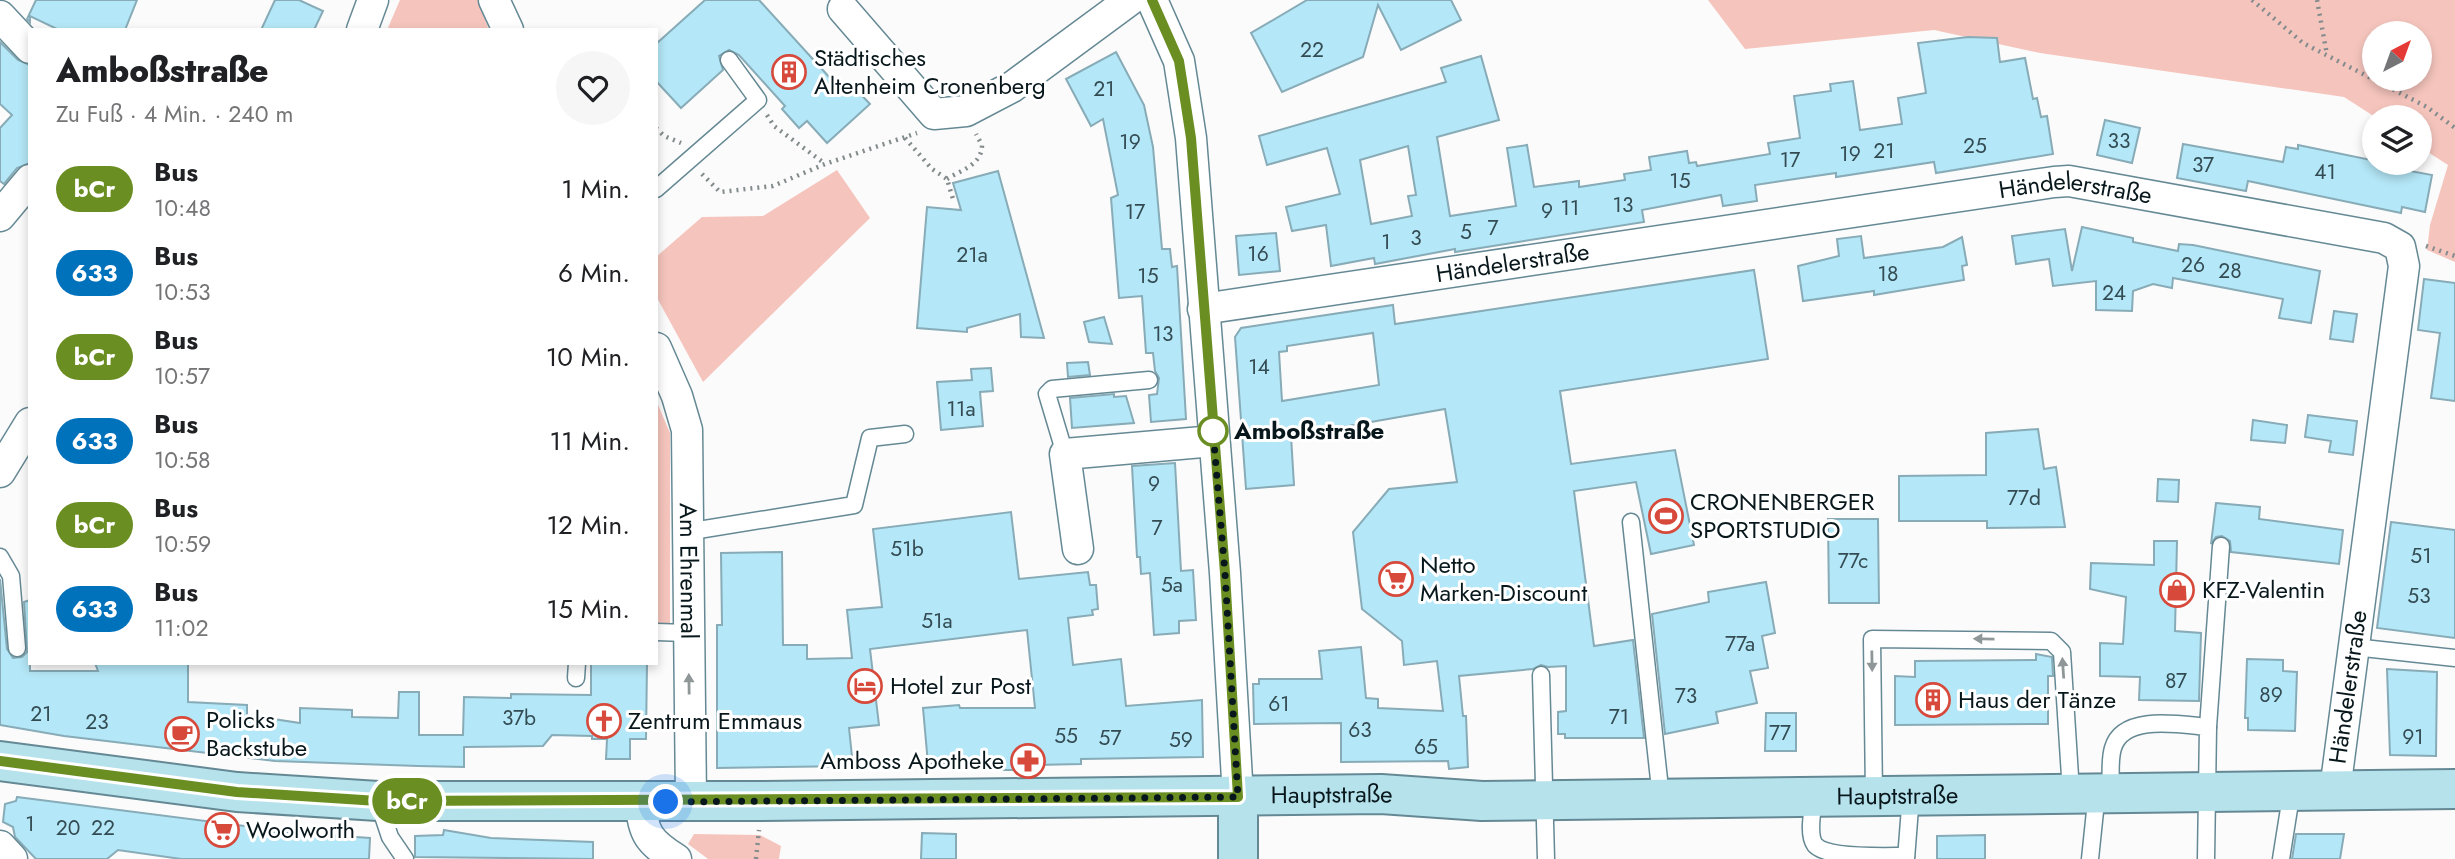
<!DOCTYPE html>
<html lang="de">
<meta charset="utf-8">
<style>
body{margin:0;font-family:Jost,sans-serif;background:#f6f6f6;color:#202124;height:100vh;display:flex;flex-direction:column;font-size:26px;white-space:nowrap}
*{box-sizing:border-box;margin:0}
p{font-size:23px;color:#757577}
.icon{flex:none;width:38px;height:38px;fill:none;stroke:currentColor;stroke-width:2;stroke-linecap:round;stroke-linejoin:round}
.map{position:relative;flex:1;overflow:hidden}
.side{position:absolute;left:28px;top:28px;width:630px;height:637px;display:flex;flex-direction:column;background:#fff;border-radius:0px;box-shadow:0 4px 10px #0003}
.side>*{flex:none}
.badge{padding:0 14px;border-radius:23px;font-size:24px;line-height:46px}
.needle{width:46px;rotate:41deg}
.fabs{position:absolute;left:2362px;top:21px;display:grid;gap:14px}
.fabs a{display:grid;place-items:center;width:70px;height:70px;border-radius:50%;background:#fff;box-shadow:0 4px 10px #0003;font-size:35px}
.you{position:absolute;width:35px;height:35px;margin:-18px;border:5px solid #fff;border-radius:50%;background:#1a73e8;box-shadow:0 0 0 10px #1a73e833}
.map>.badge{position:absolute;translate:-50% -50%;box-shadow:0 0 0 4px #fff}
.round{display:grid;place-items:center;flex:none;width:74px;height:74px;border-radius:37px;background:#f6f6f6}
.headline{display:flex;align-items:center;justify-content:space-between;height:119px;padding:0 28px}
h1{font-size:33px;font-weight:800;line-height:52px}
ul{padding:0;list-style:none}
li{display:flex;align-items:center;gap:21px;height:84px;padding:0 28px}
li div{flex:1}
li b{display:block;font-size:26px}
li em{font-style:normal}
li .badge{min-width:77px;font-weight:700;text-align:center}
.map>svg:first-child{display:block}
.green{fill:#f5c5bd;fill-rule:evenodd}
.building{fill:#b4e7f7;stroke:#87abb7;stroke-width:2;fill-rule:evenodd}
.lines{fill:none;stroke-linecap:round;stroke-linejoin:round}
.lane-casing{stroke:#658994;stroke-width:19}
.street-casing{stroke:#658994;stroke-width:33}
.secondary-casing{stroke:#658994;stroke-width:42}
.path{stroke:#848b8d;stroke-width:4.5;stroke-dasharray:2 5;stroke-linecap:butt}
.lane{stroke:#fff;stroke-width:16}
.street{stroke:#fff;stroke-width:30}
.secondary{stroke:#b6e2ec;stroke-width:38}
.oneway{fill:#909798}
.line-casing{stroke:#fff;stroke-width:16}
.line{stroke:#6b8e23;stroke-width:10}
.walk{stroke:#08171b;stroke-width:7;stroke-dasharray:0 12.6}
.stop-dot{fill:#fff;stroke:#6b8e23;stroke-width:3.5}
.labels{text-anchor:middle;stroke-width:6;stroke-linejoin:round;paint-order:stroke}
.number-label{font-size:21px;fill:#334b52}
.poi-label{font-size:24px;fill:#08171b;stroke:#fff;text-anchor:start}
.street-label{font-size:24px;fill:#08171b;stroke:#fff}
.stop-label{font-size:24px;font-weight:bold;fill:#08171b;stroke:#fff;text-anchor:start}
</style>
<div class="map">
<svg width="2455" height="859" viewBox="0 0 2455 859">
<rect width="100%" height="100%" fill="#fbfbfb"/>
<g class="green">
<path d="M400 0H478L489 30H387Z"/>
<path d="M1708 0H2455V262L2427 250 2430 225 2448 165 2420 147V117H2375L2344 97 2040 53 1934 30 1745 49ZM2375 33H2420V79H2375Z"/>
<path d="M837 170 870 218 703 382 656 296V257L702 217 763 216Z"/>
<path d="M656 400 670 433V624L656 625Z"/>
<path d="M694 834 760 835 781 846 779 859H708L688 844Z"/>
</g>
<g class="building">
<path d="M36 0H137L125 30H59L30 16V22L27 19Z"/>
<path d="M275 0H299L323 11 314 30H261Z"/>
<path d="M705 0H759L841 90 849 82 870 104 827 143 807 121 799 128 782 109 785 106 739 55 729 50 719 56 723 70 681 108 656 81V44Z"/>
<path d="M1307 0H1451L1461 20 1401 50 1378 5 1363 57 1282 92 1251 33Z"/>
<path d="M1968 37 1997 38 2000 62 2025 58 2033 99 2037 98 2041 117 2047 116 2053 154 1936 173 1934 162 1836 177V173L1755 185 1757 201 1723 206 1721 195 1642 210 1644 222 1455 252V249L1375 264 1374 258 1331 266 1326 225 1292 231 1286 207 1340 194 1327 148 1267 165 1259 136 1446 82 1441 68 1481 56 1499 120 1437 137 1450 216 1516 206 1507 148 1527 145 1534 187 1579 181V187L1625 180 1624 174 1651 170 1649 157 1687 151 1689 163 1696 162 1697 166 1770 154 1768 143 1800 138 1794 96 1831 91 1830 84 1853 81 1860 130 1902 124 1898 98 1926 93 1918 43ZM1408 146 1416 195 1408 196 1412 216 1371 224 1360 160Z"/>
<path d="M0 42 18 60 30 65V163L17 168 4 184 0 181V128L12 115 0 104Z"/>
<path d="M1116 52 1144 105 1153 147 1162 249H1170L1172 267 1177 266 1186 419 1151 422 1149 395 1157 394 1159 378 1155 371 1153 353H1146L1142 296 1119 298 1111 198 1118 195 1103 119 1091 126 1066 79Z"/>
<path d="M2105 120 2140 128 2132 163 2097 155Z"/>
<path d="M2183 144 2283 162 2286 147 2298 149V145L2410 168V171L2432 175 2425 212 2402 207 2401 213 2248 181 2246 191 2177 178Z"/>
<path d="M998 171 1044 338 1021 337 1020 314 967 328V332L917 328 927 207 961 210 953 183Z"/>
<path d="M2082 227 2133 238V242L2178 251 2179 244 2193 245 2320 271 2311 323 2279 318 2283 299 2173 278 2172 288 2153 284 2133 291 2132 311 2096 310V281L2053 286 2049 259 2016 264 2012 236 2065 229 2072 271Z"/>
<path d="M1276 233 1280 271 1239 275 1236 236Z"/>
<path d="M1861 236 1864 258 1943 247 1962 237 1967 265 1962 266 1964 280 1874 295V291L1803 301 1798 266 1839 256 1837 239Z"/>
<path d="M1754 270 1768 359 1560 391 1571 464 1675 450 1694 545 1651 554 1636 482 1574 491 1594 646 1633 640 1644 738H1565V734H1558V712L1566 711V666L1548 667 1541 665 1533 669 1459 676 1463 716H1466L1468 767 1449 769 1448 761 1341 762V723L1254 724 1253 684H1259V679H1322L1319 651 1361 647 1366 698 1378 699V708L1443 711 1437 661 1404 665 1402 641 1362 609 1353 532 1389 489 1457 482 1445 409 1291 436 1294 485 1246 489 1235 337 1241 328 1393 305 1395 324ZM1373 333 1379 385 1282 401 1279 352 1287 351V346Z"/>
<path d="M2424 279 2455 283V401L2431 398 2440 333 2418 330Z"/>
<path d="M2334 311 2357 314 2353 342 2330 339Z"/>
<path d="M1104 317 1112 344 1089 342 1084 322Z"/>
<path d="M1088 362 1090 375 1068 377 1067 363Z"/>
<path d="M991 368 993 391 980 392 983 426 941 430 937 382 972 380 971 369Z"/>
<path d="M1114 394V397L1126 396 1134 423 1072 428 1070 398Z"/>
<path d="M2308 415 2357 421 2353 455 2329 452 2331 441 2305 437Z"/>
<path d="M2253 420 2287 425 2285 443 2251 440Z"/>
<path d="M2038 429 2044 469 2056 467 2065 527 1987 528V521H1899V476L1986 475V433Z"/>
<path d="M1175 463 1181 571 1193 570 1196 620 1179 621V633L1154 635 1150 573 1141 574 1140 557H1137L1132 466Z"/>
<path d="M2158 479 2179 480 2178 502 2157 501Z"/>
<path d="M2216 503 2260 507 2259 519 2343 530 2339 564 2231 552 2230 541 2222 536 2216 537 2211 544Z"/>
<path d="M1011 512 1019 579 1088 572 1090 585H1096L1098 609 1092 610 1093 615 1068 618 1073 665 1121 659 1126 706 1202 700 1203 757 1081 759V764L1035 765V770H995V762L928 764 923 708 959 705 960 708H1035L1027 630 870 649 879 725 849 728 853 766 717 768V625H722L721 553 782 552 783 645H807V659L852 658 847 610 882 607 873 529Z"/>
<path d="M1828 519H1878L1879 603H1829Z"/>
<path d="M2391 522 2455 530V638L2377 628Z"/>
<path d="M2154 541H2177L2175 631 2201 633 2199 701 2139 700 2140 677 2100 676V643L2123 644 2126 597 2090 589 2091 563 2154 565Z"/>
<path d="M0 579 7 649 13 658 22 657 27 652 24 602 30 600V671H98L95 663H188V702L247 705V715L300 723V708L352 710V717L398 718 399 692H419V735H463L464 697 511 698V694L591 695V663H647L646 739H630V759H606L607 739H592V736L552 735 543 746 464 747V767L418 766 275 761 64 736 0 725Z"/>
<path d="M1766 582 1775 633 1762 636 1768 668 1750 671 1757 703 1716 712 1718 723 1665 734 1652 614 1709 602 1708 592Z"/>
<path d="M2036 654 2052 657 2053 676H2048V724L1895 725V676L1915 677V661L2036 660Z"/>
<path d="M2247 659 2283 660V671L2297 672 2295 731 2248 730V718H2245Z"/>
<path d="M2387 669 2437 672 2436 756 2390 755Z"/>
<path d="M1766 713H1796V751H1765Z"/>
<path d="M17 797 253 827 252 830 370 838 369 859H181L118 850 107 859H36L15 837 13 827 3 822 5 804 16 801Z"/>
<path d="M444 830 491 838 593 842V859L415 857V836L443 835Z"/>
<path d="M922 833 956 834V859H921Z"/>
<path d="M2296 834H2344L2340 859H2292Z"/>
<path d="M1985 835V859H1937V836Z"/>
</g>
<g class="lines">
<g class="lane-casing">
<g id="lane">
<path d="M656 189 758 100 729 60"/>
<path d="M1065 454 1047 394 1052 389 1149 380"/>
<path d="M1631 522 1661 798"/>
<path d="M686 532 854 505 870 438 905 434"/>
<path d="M0 557 11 576 17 648"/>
<path d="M656 632 687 633"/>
<path d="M2354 647 2455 658"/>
<path d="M1541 675 1546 859"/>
<path d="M576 678 577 663"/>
<path d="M2208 727 2221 546"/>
<path d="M2111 792C2111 779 2109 761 2113 748 2123 713 2182 725 2208 727L2206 859"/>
<path d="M1874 795 1872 639 2051 641 2062 652 2071 792"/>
<path d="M1814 797C1813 810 1807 834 1815 845 1828 859 1886 856 1906 856"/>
<path d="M378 801 390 837 405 859"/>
<path d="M1906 859 1911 795"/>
<path d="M2090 859 2097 792"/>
<path d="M2281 859 2292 790"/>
</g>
</g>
<g class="street-casing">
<g id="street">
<path d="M494 0 508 30"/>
<path d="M1152 0 1179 61 1191 138 1225 573 1238 797"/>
<path d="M843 9 934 114 966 111 1012 87 1130 0"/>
<path d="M0 16 30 48"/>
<path d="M362 30 373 0"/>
<path d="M0 216 30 180"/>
<path id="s1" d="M1203 309 2054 182 2069 181 2384 238 2400 247 2404 266 2335 790"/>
<path id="s2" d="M656 348 677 396 687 430 691 801"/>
<path d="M0 472 30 423"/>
<path d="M1078 549 1065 454 1214 441"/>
<path d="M641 802C642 833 650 843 676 859"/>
<path d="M0 846 12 859"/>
</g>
</g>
<g class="secondary-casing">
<g id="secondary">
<path id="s3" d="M0 761 237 792 378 801H763L1381 794 1482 801 2455 789"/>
<path d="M1238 797V859"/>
</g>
</g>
<g class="path">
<path d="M2252 0 2303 43 2427 107 2455 128"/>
<path d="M2317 0 2327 55"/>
<path d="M767 115 774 126 824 163"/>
<path d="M656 128 664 136 681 143"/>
<path d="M905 138 932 169 947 179 953 199"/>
<path d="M702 174 720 192 773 186 825 164 917 133"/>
<path d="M947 179C961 170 982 165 982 145L976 134"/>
<path d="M2426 246 2455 256"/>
<path d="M756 859 759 830"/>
</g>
<use href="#lane" class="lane"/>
<use href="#street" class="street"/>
<use href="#secondary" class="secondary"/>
</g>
<defs><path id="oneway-solid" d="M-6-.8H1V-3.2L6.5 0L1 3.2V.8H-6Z" transform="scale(1.75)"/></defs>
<g class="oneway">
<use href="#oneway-solid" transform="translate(1984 639) rotate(-179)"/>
<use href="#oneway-solid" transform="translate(1872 661) rotate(89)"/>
<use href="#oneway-solid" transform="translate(2063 668) rotate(-94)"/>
<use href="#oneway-solid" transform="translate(689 684) rotate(-91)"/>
</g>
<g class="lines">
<g class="line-casing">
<path id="line" d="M0 761 237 792 378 801 1238 797 1225 573 1191 138 1179 61 1152 0"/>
</g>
<use href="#line" class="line"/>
<path class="walk" d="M666 802 1238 797 1225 573 1213 431"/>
</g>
<defs>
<g id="building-ring" transform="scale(1.75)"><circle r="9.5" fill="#fff" stroke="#d6493b" stroke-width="1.5"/><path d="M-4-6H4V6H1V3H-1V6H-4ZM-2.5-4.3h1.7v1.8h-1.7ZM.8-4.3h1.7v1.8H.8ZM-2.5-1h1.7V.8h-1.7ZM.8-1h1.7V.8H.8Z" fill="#d6493b"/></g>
<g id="stadium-ring" transform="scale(1.75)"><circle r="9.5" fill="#fff" stroke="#d6493b" stroke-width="1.5"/><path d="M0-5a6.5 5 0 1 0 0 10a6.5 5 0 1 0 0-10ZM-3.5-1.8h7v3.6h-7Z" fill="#d6493b"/></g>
<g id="supermarket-ring" transform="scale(1.75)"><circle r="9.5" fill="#fff" stroke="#d6493b" stroke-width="1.5"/><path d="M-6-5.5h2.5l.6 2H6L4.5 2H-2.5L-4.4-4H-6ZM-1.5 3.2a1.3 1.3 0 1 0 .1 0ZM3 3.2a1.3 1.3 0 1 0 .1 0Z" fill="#d6493b"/></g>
<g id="shop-ring" transform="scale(1.75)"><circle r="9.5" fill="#fff" stroke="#d6493b" stroke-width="1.5"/><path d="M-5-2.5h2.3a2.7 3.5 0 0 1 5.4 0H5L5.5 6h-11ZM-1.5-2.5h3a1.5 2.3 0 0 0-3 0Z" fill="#d6493b"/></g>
<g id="hotel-ring" transform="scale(1.75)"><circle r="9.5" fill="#fff" stroke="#d6493b" stroke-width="1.5"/><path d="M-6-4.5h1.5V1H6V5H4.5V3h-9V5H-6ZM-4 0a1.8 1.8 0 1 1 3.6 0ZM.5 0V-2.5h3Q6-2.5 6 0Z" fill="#d6493b"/></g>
<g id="church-ring" transform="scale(1.75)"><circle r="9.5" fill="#fff" stroke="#d6493b" stroke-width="1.5"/><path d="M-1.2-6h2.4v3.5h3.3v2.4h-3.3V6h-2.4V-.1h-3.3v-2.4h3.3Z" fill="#d6493b"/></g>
<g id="cafe-ring" transform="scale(1.75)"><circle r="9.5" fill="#fff" stroke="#d6493b" stroke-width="1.5"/><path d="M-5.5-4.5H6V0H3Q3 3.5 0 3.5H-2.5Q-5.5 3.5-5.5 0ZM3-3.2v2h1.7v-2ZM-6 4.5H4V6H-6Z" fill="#d6493b"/></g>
<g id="pharmacy-ring" transform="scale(1.75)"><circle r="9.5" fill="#fff" stroke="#d6493b" stroke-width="1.5"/><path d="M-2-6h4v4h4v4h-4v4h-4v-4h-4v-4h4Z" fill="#d6493b"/></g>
</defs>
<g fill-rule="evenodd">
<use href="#building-ring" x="789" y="72"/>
<use href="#stadium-ring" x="1666" y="516"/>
<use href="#supermarket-ring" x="1396" y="579"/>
<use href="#shop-ring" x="2177" y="590"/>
<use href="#hotel-ring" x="865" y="686"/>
<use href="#building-ring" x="1933" y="700"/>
<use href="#church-ring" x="604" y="721"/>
<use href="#cafe-ring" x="182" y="734"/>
<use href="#pharmacy-ring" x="1028" y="761"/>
<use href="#supermarket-ring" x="222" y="830"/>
</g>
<circle class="stop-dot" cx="1213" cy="431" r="14"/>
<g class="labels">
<g class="number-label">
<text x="1312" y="57">22</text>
<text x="1104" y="96">21</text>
<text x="2119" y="148">33</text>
<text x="1130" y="149">19</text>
<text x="1975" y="153">25</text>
<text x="1884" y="158">21</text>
<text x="1850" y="161">19</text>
<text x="1790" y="167">17</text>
<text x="2203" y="172">37</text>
<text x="2325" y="179">41</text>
<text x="1680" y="188">15</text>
<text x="1623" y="212">13</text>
<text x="1570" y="215">11</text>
<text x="1547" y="218">9</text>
<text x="1135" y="219">17</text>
<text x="1493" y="235">7</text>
<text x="1466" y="239">5</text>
<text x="1416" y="245">3</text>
<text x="1386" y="249">1</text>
<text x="1258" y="261">16</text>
<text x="972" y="262">21a</text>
<text x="2193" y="272">26</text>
<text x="2230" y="278">28</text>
<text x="1888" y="281">18</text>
<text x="1148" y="283">15</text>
<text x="2114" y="300">24</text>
<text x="1163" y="341">13</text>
<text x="1259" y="374">14</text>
<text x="961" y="416">11a</text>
<text x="1154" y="491">9</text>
<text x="2024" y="505">77d</text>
<text x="1157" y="535">7</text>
<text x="907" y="556">51b</text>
<text x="2421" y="563">51</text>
<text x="1853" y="568">77c</text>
<text x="1172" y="592">5a</text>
<text x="2419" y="603">53</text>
<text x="937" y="628">51a</text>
<text x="1740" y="651">77a</text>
<text x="2176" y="688">87</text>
<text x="2271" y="702">89</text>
<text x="1686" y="703">73</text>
<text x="1279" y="711">61</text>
<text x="41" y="721">21</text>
<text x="1619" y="724">71</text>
<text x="519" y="725">37b</text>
<text x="97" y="729">23</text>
<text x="1360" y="737">63</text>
<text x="1780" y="740">77</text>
<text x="1066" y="743">55</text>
<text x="2413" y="744">91</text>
<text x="1110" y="745">57</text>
<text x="1181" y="747">59</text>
<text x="1426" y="754">65</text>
<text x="30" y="831">1</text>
<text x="68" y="835">20</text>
<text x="103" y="835">22</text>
</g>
<g class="poi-label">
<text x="814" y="66">Städtisches<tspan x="814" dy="28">Altenheim Cronenberg</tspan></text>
<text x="1690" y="510">CRONENBERGER<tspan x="1690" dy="28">SPORTSTUDIO</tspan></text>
<text x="1420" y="573">Netto<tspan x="1420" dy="28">Marken-Discount</tspan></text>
<text x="2202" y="598">KFZ-Valentin</text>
<text x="890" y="694">Hotel zur Post</text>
<text x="1958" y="708">Haus der Tänze</text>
<text x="206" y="728">Policks<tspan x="206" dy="28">Backstube</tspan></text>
<text x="628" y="729">Zentrum Emmaus</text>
<text x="1004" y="769" text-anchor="end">Amboss Apotheke</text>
<text x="246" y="838">Woolworth</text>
</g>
<g class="street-label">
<text dy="8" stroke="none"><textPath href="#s1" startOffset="882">Händelerstraße</textPath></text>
<text dy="8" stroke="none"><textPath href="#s1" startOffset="313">Händelerstraße</textPath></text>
<text dy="8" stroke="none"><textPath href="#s2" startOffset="229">Am Ehrenmal</textPath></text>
<text transform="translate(2348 687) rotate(-82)" y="8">Händelerstraße</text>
<text dy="8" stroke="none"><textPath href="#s3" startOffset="1900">Hauptstraße</textPath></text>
<text dy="8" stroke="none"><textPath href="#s3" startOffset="1334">Hauptstraße</textPath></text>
</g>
<g class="stop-label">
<text x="1234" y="439">Amboßstraße</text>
</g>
</g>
</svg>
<div class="fabs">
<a><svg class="needle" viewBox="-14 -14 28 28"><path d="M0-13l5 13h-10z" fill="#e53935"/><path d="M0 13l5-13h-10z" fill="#757577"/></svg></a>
<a><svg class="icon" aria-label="layers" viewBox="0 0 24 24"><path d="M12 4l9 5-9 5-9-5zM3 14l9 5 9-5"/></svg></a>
</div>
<div class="you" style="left:666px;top:802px"></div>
<b class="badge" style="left:407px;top:801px;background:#6b8e23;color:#fff">bCr</b>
<section class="side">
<div class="headline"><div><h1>Amboßstraße</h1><p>Zu Fuß · 4 Min. · 240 m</p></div><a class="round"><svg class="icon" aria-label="heart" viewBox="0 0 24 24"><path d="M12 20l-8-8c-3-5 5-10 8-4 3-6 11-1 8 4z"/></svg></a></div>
<ul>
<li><span class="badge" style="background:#6b8e23;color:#fff">bCr</span><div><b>Bus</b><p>10:48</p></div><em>1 Min.</em></li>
<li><span class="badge" style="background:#0072bc;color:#fff">633</span><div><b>Bus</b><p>10:53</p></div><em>6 Min.</em></li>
<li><span class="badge" style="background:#6b8e23;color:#fff">bCr</span><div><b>Bus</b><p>10:57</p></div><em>10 Min.</em></li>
<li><span class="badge" style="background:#0072bc;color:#fff">633</span><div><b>Bus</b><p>10:58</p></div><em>11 Min.</em></li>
<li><span class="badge" style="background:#6b8e23;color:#fff">bCr</span><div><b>Bus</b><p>10:59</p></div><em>12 Min.</em></li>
<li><span class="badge" style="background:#0072bc;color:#fff">633</span><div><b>Bus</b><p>11:02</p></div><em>15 Min.</em></li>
</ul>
</section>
</div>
